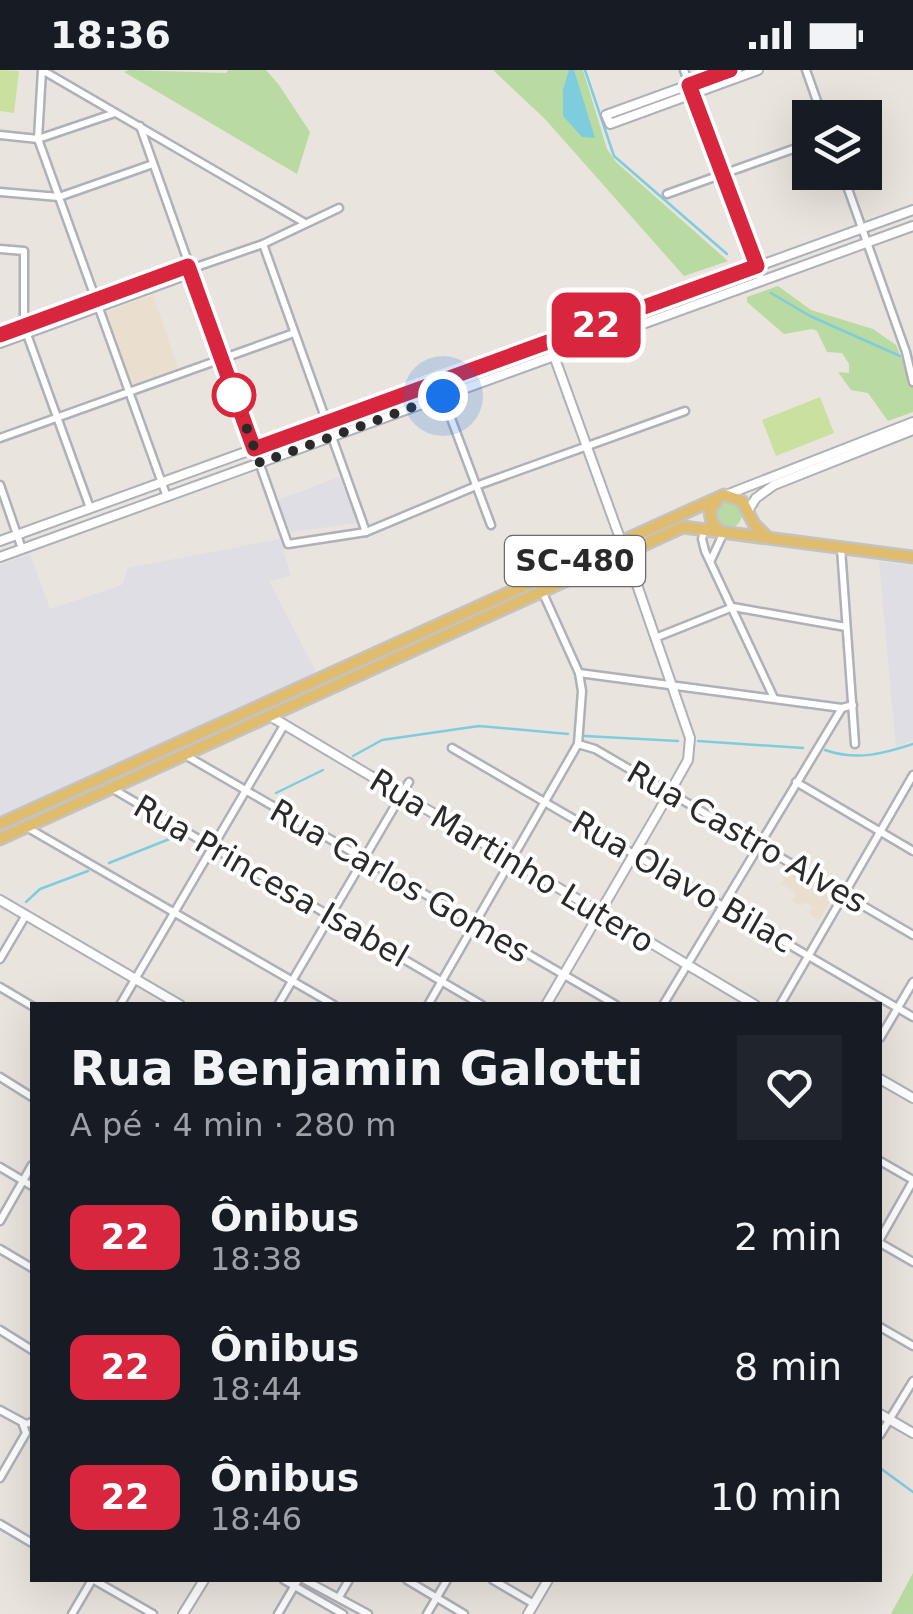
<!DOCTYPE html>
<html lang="pt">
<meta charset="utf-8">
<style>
body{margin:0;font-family:"DejaVu Sans",sans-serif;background:#20242c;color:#f1f3f6;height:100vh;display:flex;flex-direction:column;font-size:38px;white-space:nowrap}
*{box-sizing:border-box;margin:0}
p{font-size:32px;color:#9ea1a6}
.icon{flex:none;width:55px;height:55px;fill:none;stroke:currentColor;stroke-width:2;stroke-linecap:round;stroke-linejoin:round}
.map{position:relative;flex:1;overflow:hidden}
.side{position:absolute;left:30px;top:932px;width:852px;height:580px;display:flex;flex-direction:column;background:#171b24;border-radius:0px;box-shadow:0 10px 40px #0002}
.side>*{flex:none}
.badge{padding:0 20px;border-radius:15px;font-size:35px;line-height:65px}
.controls{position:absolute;left:792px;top:30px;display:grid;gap:20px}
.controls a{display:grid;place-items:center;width:90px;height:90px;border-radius:0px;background:#171b24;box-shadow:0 10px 40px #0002;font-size:50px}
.you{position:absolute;width:50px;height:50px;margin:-25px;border:8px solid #fff;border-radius:50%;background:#1a73e8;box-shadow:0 0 0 15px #1a73e833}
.map>.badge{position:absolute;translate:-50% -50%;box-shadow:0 0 0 5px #fff}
.round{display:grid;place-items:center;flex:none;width:105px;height:105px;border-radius:0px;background:#20242c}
.summary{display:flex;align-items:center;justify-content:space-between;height:170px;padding:0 40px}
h1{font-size:48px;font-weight:700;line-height:75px}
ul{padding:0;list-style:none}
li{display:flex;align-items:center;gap:30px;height:130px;padding:0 40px}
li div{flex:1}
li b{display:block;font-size:38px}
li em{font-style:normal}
li .badge{min-width:110px;font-weight:700;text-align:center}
.status{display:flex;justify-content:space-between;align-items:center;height:70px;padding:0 50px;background:#171b24;direction:ltr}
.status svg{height:28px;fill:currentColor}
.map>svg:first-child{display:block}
.industrial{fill:#dfdee4}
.education{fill:#eadfcf}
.green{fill:#b9daa1}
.pitch{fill:#c9e09e}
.water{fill:#7ecddf}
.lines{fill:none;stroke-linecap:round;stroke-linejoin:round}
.stream{stroke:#7ecddf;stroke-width:2.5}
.minor-casing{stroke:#aeb1b9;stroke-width:11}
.tertiary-casing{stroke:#aeb1b9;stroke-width:12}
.primary-casing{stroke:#c3c3c3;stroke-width:15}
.minor{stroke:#fff;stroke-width:6}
.tertiary{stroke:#fff;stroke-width:8}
.primary{stroke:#dfbc6e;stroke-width:10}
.line-casing{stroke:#fff;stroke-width:22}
.line{stroke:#d7263d;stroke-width:15}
.walk{stroke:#2a2a2a;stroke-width:10;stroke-dasharray:0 18}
.stop-dot{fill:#fff;stroke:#d7263d;stroke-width:5}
.labels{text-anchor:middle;stroke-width:8;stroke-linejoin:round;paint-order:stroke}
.shield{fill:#fff;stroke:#6a6a6a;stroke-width:2.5}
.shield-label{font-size:30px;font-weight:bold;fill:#2a2a2a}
.street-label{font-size:32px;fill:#2a2a2a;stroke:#fff}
</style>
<div class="status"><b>18:36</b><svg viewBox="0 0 49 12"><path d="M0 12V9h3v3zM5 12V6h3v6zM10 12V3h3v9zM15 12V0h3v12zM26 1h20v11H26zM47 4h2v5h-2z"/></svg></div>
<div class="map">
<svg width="913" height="1544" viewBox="0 0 913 1544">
<rect width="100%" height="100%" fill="#eae4de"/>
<g class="industrial">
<path d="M339 407 358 453 291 462 278 430Z"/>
<path d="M280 469 291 506 269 511 316 602 0 747V495L30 484 50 539 122 515 128 498Z"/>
<path d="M879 491 913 496V670L896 677Z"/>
</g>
<g class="education">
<path d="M153 225 178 298 131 315 105 242Z"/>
<path d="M788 802 832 828 819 850 809 844 813 837 804 832 801 836 792 831 796 823 781 814Z"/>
</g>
<g class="green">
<path d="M129 0 226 3 228 0H266L279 15 310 62 297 104 124 2Z"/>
<path d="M493 0H583L607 79 616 92 728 191 684 206 545 49Z"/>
<path d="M778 216 811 240 873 259 896 275 913 317V342L888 351 868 323 851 320 838 302 849 303V294L842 283 827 282 817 261 812 259 784 264 747 232V227Z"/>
<circle cx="728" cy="444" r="14"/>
<path d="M913 1503V1544H891Z"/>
</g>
<g class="pitch">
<path d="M0 0 19 1 14 43 0 41Z"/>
<path d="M820 327 834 363 776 386 762 350Z"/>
</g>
<path class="water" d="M569 0H574L595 68 582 67 563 46V20Z"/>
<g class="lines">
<g class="stream">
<path d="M585 0 614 86 727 184"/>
<path d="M771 223 810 246 900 286"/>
<path d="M585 666 678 671"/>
<path d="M698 671 803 678"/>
<path d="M825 680C856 691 883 684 913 674"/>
<path d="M353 686 382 670 479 656 568 664"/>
<path d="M276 723 323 700"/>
<path d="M109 793 172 768"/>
<path d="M26 832 40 819 88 801"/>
<path d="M880 1398 913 1422"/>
</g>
<g class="minor-casing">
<g id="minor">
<path d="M684 0 762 211"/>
<path d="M806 0 823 48"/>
<path d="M140 56 288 474 366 462 476 416 685 341"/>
<path d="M0 65 38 69 115 43"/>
<path d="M842 102 906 282 913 312"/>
<path d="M0 122 59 127 153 94"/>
<path d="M667 124 810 73"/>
<path d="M263 174 366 462"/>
<path d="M0 179 24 181V256L90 438"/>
<path d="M189 196H199L263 174 339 138"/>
<path d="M443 327 491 455"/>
<path d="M0 368 294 263"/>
<path d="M0 415 22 479"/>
<path d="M167 427 38 69 42 0 305 153"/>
<path d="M705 459 702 469 705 481 773 626"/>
<path d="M841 478 855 674"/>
<path d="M711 490 724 462"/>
<path d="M655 568 733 537 846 557"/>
<path d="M579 603 842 638 853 635"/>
<path d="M578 674 595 679 913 865"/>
<path d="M452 678 913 947"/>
<path d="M185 685 616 935"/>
<path d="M796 712 913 781"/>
<path d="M113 719 482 935"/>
<path d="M28 758 334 935"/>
<path d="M0 889 26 845"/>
<path d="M0 917 32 936"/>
<path d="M120 935 283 657"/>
<path d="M278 935 409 712"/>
<path d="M428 935 578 674 582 621 579 603 542 521"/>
<path d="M663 935 842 638"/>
<path d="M780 935 913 705"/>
<path d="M880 968 913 912"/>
<path d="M0 1007 32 1027"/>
<path d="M880 1091 913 1110"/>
<path d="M0 1097 32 1116"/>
<path d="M0 1151 32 1095"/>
<path d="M880 1169 913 1111"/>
<path d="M880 1173 913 1192"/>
<path d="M0 1179 32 1198"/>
<path d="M880 1257 913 1276"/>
<path d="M0 1260 32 1280"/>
<path d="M0 1340 24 1353"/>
<path d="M880 1365 913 1311"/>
<path d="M0 1408 26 1363 23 1355 32 1352"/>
<path d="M0 1454 32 1473"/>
<path d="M94 1510 153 1544"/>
<path d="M284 1510 343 1544"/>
<path d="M305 1510 368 1544"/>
<path d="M407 1510 464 1544"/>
<path d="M493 1510 534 1534"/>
<path d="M339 1527 349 1510"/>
<path d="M72 1544 92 1510"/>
<path d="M278 1544 298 1510"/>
<path d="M427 1544 447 1510"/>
</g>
</g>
<g class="tertiary-casing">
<g id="tertiary">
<path d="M730 0 606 45 610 54 758 0"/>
<path d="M0 265 189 196"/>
<path d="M549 272 621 471"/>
<path d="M0 273 191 203"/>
<path d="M726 425 913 352"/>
<path d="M747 442 756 428 774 415 913 360"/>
<path d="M0 471 913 140"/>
<path d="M0 487 913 156"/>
<path d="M270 646 755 935"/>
<path d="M0 830 180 935"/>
<path d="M546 935 670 722 688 690 690 668 626 483"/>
<path d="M880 1009 913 1028"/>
<path d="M880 1344 913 1363"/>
<path d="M183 1544 204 1510"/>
<path d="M528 1544 548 1510"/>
</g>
</g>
<g class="primary-casing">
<g id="primary">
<path d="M718 428 710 441 712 454 719 460"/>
<path d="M0 754 724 425 742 431 754 454 767 467"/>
<path d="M0 769 683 457 913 487"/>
</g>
</g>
<use href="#minor" class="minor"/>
<use href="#tertiary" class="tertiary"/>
<use href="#primary" class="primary"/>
</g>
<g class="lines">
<g class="line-casing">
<path id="line" d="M0 265 188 196 254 379 757 196 689 15 730 0"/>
</g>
<use href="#line" class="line"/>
<path class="walk" d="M234 325 260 393 443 326"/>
</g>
<circle class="stop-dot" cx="234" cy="325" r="20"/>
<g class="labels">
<rect class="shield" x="505" y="466" width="140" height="50" rx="8"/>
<g class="shield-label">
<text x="575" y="501">SC-480</text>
</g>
<g class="street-label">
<text transform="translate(747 767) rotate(30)" y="11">Rua Castro Alves</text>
<text transform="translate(512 791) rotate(31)" y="11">Rua Martinho Lutero</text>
<text transform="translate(271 811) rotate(30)" y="11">Rua Princesa Isabel</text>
<text transform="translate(400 811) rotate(30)" y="11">Rua Carlos Gomes</text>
<text transform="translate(683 812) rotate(30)" y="11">Rua Olavo Bilac</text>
</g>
</g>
</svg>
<div class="controls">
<a><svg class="icon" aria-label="layers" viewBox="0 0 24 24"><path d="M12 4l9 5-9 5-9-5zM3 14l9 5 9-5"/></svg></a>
</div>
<div class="you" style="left:443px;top:326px"></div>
<b class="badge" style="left:596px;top:255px;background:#d7263d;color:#fff">22</b>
<section class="side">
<div class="summary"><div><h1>Rua Benjamin Galotti</h1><p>A pé · 4 min · 280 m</p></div><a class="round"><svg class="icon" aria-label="heart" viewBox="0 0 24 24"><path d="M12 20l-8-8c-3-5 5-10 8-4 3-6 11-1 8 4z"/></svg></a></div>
<ul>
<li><span class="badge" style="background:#d7263d;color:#fff">22</span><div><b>Ônibus</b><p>18:38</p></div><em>2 min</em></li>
<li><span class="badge" style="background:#d7263d;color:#fff">22</span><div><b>Ônibus</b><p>18:44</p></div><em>8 min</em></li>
<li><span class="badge" style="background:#d7263d;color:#fff">22</span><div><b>Ônibus</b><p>18:46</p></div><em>10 min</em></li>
</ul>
</section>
</div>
